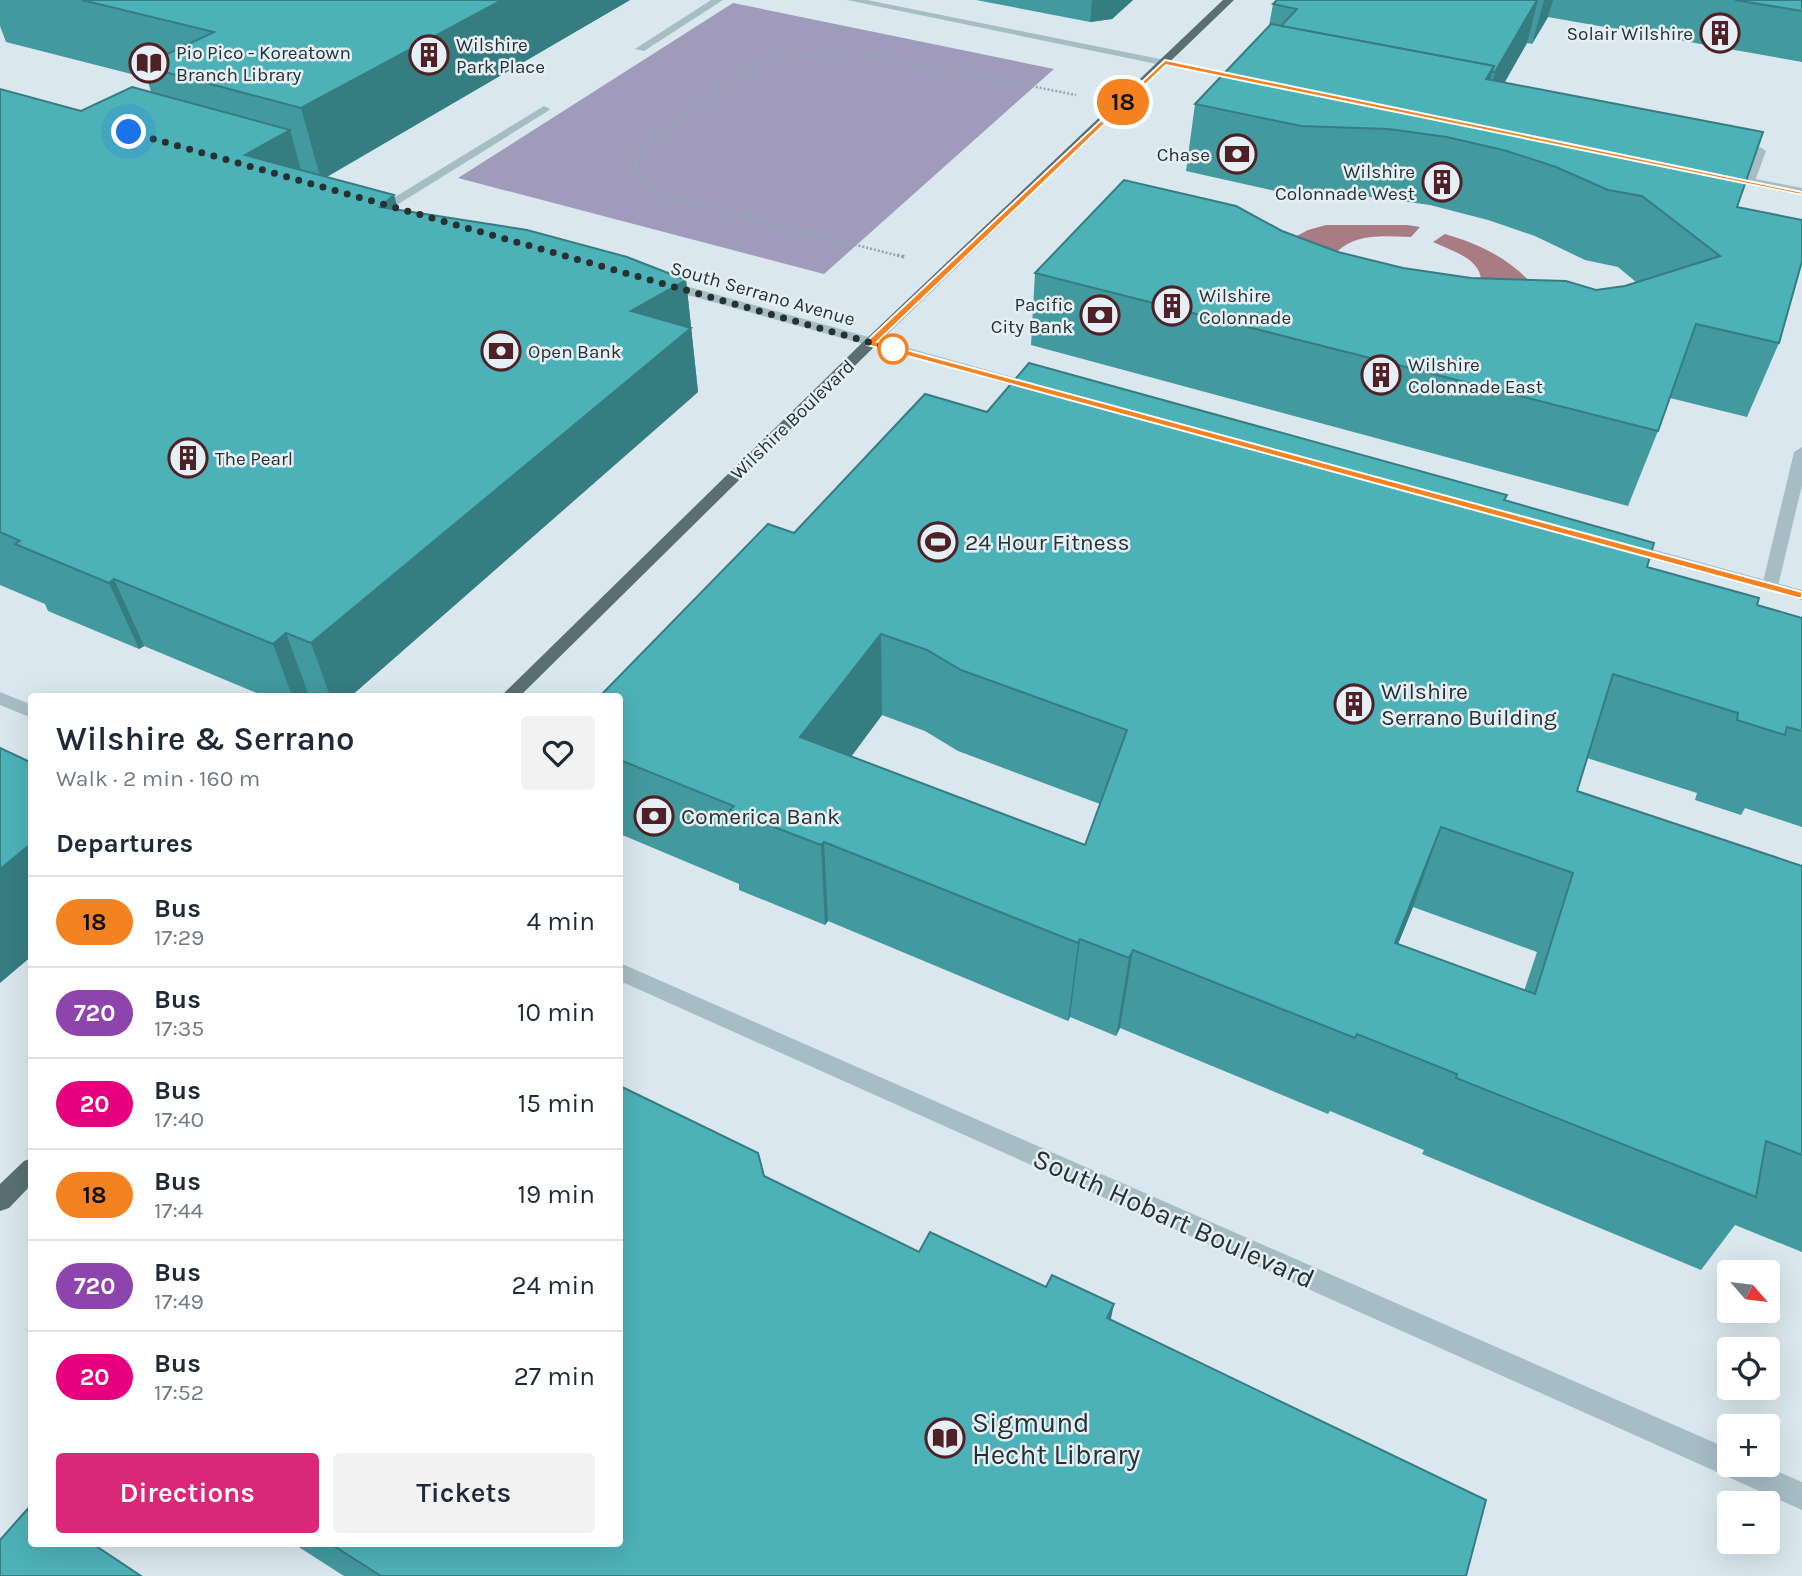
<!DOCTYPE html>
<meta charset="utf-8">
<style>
body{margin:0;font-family:Karla,sans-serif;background:#f2f2f3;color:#1f2937;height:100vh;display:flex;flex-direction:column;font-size:26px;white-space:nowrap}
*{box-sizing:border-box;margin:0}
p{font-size:23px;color:#747a83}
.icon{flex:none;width:38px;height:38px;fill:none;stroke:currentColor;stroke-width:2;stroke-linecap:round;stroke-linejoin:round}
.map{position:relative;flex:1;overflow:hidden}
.drawer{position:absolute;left:28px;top:693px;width:595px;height:854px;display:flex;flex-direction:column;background:#fff;border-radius:7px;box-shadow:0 7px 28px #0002}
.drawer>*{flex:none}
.badge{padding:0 14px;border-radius:23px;font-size:24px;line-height:46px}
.needle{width:46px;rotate:118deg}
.tools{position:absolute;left:1717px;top:1260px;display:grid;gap:14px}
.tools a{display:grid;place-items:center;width:63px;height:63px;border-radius:7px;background:#fff;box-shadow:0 7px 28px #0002;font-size:35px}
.you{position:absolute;width:35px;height:35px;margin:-18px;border:5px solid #fff;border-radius:50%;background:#1a73e8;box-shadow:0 0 0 10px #1a73e833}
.map>.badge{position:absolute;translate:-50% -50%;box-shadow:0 0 0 4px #fff}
h2{padding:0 28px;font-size:26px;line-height:63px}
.round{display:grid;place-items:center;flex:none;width:74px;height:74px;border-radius:7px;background:#f2f2f3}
.overview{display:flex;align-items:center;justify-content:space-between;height:119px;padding:0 28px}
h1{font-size:33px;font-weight:600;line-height:52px}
.action{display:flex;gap:14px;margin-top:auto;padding:14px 28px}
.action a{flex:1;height:80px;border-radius:7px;background:#db2777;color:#fff;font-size:28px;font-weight:600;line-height:80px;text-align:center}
.action a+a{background:#f2f2f3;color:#1f2937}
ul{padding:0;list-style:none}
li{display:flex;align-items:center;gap:21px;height:91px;padding:0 28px;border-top:2px solid #e0e1e3}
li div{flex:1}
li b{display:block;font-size:26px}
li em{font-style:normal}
li .badge{min-width:77px;font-weight:700;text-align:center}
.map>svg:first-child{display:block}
.green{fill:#a09bbb}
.water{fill:#a87c82}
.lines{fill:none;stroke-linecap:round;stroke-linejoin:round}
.path-far1{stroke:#92a9b0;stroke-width:2.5;stroke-dasharray:2 2;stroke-linecap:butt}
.path{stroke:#92a9b0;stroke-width:3.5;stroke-dasharray:2.5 2.5;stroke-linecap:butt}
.service{fill:#a7bdc5;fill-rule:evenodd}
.minor{fill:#a7bdc5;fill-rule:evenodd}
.primary{fill:#596f72;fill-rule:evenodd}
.wall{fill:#42999e;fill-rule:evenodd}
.shaded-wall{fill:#367d81}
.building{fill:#4db2b8;stroke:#367d81;stroke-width:2;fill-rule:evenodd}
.line{fill:#f58220;stroke:#fff;stroke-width:2}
.walk{stroke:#273132;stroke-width:7;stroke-dasharray:0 12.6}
.stop-dot{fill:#fff;stroke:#f58220;stroke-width:3.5}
.labels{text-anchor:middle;stroke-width:5;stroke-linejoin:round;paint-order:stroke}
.far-poi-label{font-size:19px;fill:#273132;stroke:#e5f0f6;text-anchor:start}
.far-street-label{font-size:19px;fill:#273132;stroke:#e5f0f6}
.poi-label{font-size:23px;fill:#273132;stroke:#e5f0f6;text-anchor:start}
.near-street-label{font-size:28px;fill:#273132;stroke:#e5f0f6}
.near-poi-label{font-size:28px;fill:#273132;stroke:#e5f0f6;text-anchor:start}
</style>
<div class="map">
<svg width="1802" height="1576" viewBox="0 0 1802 1576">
<rect width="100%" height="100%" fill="#dae7ee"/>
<path class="green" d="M733 3 1054 69 824 274 458 178Z"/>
<g class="water">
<path d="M1326 225H1407L1420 227 1411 237C1382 236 1350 232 1331 259L1293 238 1308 230Z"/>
<path d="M1445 234C1479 244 1509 258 1533 285H1481C1484 259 1452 251 1433 242Z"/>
</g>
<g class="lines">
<path class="path-far1" d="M903 257 661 195C641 183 633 175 637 151L760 63C822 41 882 57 944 69 988 78 1032 86 1076 95"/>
<path class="path" d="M897 255 905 257"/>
<g class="service">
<path d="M711 0H723L644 51 635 49Z"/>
<path d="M544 106 550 109 548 111 392 208 388 209 382 205Z"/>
<path d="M1760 147 1766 151 1755 181 1745 184 1743 181 1754 151Z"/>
<path d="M1802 447V485L1778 586 1770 591 1762 586 1794 452Z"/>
</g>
<g class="minor">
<path d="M847 0H867L1249 77 1254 80 1249 83Z"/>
<path d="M1721 172 1802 188V196L1717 179V173Z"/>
<path d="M664 280 1041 385 1043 388 1036 392 1031 391 659 287V281Z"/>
<path d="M1626 542 1802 590V600L1620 551 1618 547 1620 543Z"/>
<path d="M0 692 32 705V718L0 705Z"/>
<path d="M620 963 1729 1449V1465H1763L1802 1482V1510L620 981Z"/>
</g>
<g class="primary">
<path d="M1223 0H1234L875 346 520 696H501L865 340Z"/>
<path d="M32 1158V1184L9 1208 0 1211V1184L24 1161Z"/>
</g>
</g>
<g class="wall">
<path d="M0 0H630L327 177 394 195 398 209 686 280 698 392 351 696H264L144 646 139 649 48 611 45 604 0 585V89L81 111 151 92 147 78 6 42 0 26Z"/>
<path d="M976 0H1133L1112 19 1090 22Z"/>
<path d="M1277 0H1802V62L1548 17 1532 44 1527 43 1504 82 1737 207 1779 343 1747 417 1670 398 1658 431 1628 506 1031 345 1035 273 1282 231 1338 252 1403 268 1471 278 1596 290 1625 286 1636 282 1618 267 1585 260 1535 236 1488 220 1430 205 1373 197 1289 194 1186 171 1195 104 1269 26 1273 4Z"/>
<path d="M987 412 1505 501 1647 567 1757 605 1802 618V827L1745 808 1741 815 1695 800 1697 793 1587 758 1577 791 1802 866V1252L1735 1225 1701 1270 1422 1154 1424 1150 1330 1111 1328 1114 1120 1028 1116 1036 1070 1017 1068 1021 828 921 825 925 739 890V884L620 834V696L794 533ZM882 715 925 731 958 751 1100 804 1085 845 851 756ZM1413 907 1537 952 1524 991 1398 944Z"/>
<path d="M764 1176 919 1252 1110 1320 1466 1576H344L294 1544H620Z"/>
</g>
<g class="shaded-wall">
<path d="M502 0H630L321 180 301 108Z"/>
<path d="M1092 0H1133L1112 19 1090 22Z"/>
<path d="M1537 0H1538L1527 43 1483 121 1495 72Z"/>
<path d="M1544 0H1553L1548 17 1532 44Z"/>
<path d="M1494 66 1476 132 1486 79Z"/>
<path d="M290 130 306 189 245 155Z"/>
<path d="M394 195 409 255 380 207Z"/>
<path d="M686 280 698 392 351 696H330L311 643 631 311Z"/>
<path d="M114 579 144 646 139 649 109 583Z"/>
<path d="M286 633 309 696H292L273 644Z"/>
<path d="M881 634 882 715 806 818 800 737Z"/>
<path d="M1441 827 1413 907 1367 1021 1395 943Z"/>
<path d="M824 842 828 921 825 925 821 845Z"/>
<path d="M32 843V956L0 983V869Z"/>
<path d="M1080 939 1070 1017 1068 1021 1078 943Z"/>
<path d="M1133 950 1120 1028 1116 1036 1129 958Z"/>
<path d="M1114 1304 1103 1357 1107 1318Z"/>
</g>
<g class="building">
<path d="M82 0H502L301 108 142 66 214 32Z"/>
<path d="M1277 0H1537L1495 72H1492L1494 66 1281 26 1297 9 1273 4Z"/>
<path d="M1735 0H1802V11Z"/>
<path d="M1271 24 1494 66 1486 79 1763 132 1737 207 1802 220V261L1779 343 1696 324 1658 431 1035 273 1124 180 1236 206 1282 231 1338 252 1403 268 1471 278 1566 281 1596 290 1625 286 1720 256 1642 196 1608 190 1556 167 1507 151 1447 137 1388 129 1301 126 1195 104Z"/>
<path d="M132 87 290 130 245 155 394 195 380 207 527 230 627 257 686 280 631 311 691 328 311 643 286 633 273 644 114 579 109 583 15 544 20 541 0 532V89L81 111Z"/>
<path d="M1029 363 1507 495 1504 500 1654 543 1647 567 1759 598 1757 605 1802 618V731L1787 727 1785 735 1737 720 1738 713 1613 674 1577 791 1802 866V1155L1766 1141 1756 1197 1456 1078 1457 1074 1357 1034 1355 1038 1133 950 1129 958 1080 939 1078 943 824 842 821 845 730 810 734 806 620 760V696H600L768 524 794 533 925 394 987 412ZM881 634 927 650 961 670 1127 730 1085 845 800 737ZM1441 827 1573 873 1535 994 1395 943Z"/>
<path d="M0 748 32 763V843L0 869Z"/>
<path d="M620 1086 758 1153 764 1176 919 1252 930 1232 1046 1287 1052 1275 1114 1304 1107 1318 1486 1500 1466 1576H381L331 1544H620Z"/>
<path d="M32 1504V1544H93L141 1576H0V1540Z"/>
</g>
<path class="line" d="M1165 60 1802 192V195L1166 65 877 342 1802 592V598H1798L867 345V341Z"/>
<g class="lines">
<path class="walk" d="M129 132 893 349"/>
</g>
<defs>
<g id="building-ring" transform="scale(2.0125)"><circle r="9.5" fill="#e5f0f6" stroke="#4f2126" stroke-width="1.5"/><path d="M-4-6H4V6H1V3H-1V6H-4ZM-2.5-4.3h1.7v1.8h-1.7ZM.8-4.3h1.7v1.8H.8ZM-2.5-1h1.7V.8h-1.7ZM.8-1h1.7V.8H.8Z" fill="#4f2126"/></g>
<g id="library-ring" transform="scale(2.0125)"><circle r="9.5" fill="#e5f0f6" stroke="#4f2126" stroke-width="1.5"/><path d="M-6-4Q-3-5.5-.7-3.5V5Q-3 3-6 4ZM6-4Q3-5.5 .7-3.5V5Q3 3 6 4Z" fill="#4f2126"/></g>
<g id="bank-ring" transform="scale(2.0125)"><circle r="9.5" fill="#e5f0f6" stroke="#4f2126" stroke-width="1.5"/><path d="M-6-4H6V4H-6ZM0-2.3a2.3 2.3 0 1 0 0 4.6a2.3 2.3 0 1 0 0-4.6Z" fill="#4f2126"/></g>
<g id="stadium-ring" transform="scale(2.0125)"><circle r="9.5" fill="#e5f0f6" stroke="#4f2126" stroke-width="1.5"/><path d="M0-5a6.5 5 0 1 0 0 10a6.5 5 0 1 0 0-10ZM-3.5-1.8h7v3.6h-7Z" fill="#4f2126"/></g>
</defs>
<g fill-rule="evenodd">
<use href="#building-ring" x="1720" y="33"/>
<use href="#building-ring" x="429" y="55"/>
<use href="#library-ring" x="149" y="63"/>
<use href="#bank-ring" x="1237" y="154"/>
<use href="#building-ring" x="1442" y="182"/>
<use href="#building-ring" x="1172" y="306"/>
<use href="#bank-ring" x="1100" y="315"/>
<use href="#bank-ring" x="501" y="351"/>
<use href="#building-ring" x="1381" y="375"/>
<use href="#building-ring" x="188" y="458"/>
<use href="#stadium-ring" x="938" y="542"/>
<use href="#building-ring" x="1354" y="704"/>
<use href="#bank-ring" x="654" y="816"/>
<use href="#library-ring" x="945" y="1438"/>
</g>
<circle class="stop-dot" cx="893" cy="349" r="14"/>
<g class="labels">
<g class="far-poi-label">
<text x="1693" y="40" text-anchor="end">Solair Wilshire</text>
<text x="456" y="51">Wilshire<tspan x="456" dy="22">Park Place</tspan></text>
<text x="176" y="59">Pio Pico - Koreatown<tspan x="176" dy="22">Branch Library</tspan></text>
<text x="1210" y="161" text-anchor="end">Chase</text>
<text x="1415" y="178" text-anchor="end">Wilshire<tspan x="1415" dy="22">Colonnade West</tspan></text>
<text x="1199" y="302">Wilshire<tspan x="1199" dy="22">Colonnade</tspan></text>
<text x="1073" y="311" text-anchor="end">Pacific<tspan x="1073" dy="22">City Bank</tspan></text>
<text x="528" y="358">Open Bank</text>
<text x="1408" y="371">Wilshire<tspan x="1408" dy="22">Colonnade East</tspan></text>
<text x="215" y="465">The Pearl</text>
</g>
<g class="far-street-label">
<text transform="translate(763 293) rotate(16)" y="7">South Serrano Avenue</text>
<text transform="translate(792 419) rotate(-44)" y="7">Wilshire Boulevard</text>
</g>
<g class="poi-label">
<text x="965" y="550">24 Hour Fitness</text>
<text x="1381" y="699">Wilshire<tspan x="1381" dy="26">Serrano Building</tspan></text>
<text x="681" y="824">Comerica Bank</text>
</g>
<g class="near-street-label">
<text transform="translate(1174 1218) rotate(24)" y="10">South Hobart Boulevard</text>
</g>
<g class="near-poi-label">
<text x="972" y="1432">Sigmund<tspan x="972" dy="32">Hecht Library</tspan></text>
</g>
</g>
</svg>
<div class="tools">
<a><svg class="needle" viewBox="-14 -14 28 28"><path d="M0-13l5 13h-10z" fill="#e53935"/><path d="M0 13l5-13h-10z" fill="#747a83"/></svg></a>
<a><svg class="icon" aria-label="locate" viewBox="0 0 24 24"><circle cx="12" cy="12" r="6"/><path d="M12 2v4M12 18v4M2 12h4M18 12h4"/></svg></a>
<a>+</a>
<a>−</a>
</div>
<div class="you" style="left:129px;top:132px"></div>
<b class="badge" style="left:1123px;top:102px;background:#f58220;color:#111">18</b>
<section class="drawer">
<div class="overview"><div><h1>Wilshire &amp; Serrano</h1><p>Walk · 2 min · 160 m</p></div><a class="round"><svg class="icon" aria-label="heart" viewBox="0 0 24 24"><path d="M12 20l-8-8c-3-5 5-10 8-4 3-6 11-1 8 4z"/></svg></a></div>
<h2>Departures</h2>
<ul>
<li><span class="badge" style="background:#f58220;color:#111">18</span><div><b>Bus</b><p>17:29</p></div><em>4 min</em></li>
<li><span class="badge" style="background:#8e44ad;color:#fff">720</span><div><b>Bus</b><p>17:35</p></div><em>10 min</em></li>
<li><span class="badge" style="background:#e6007e;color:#fff">20</span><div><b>Bus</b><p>17:40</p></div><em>15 min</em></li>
<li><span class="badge" style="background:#f58220;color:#111">18</span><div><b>Bus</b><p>17:44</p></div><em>19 min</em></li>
<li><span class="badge" style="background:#8e44ad;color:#fff">720</span><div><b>Bus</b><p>17:49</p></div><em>24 min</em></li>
<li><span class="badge" style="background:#e6007e;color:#fff">20</span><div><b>Bus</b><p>17:52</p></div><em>27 min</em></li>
</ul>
<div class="action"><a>Directions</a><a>Tickets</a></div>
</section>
</div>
